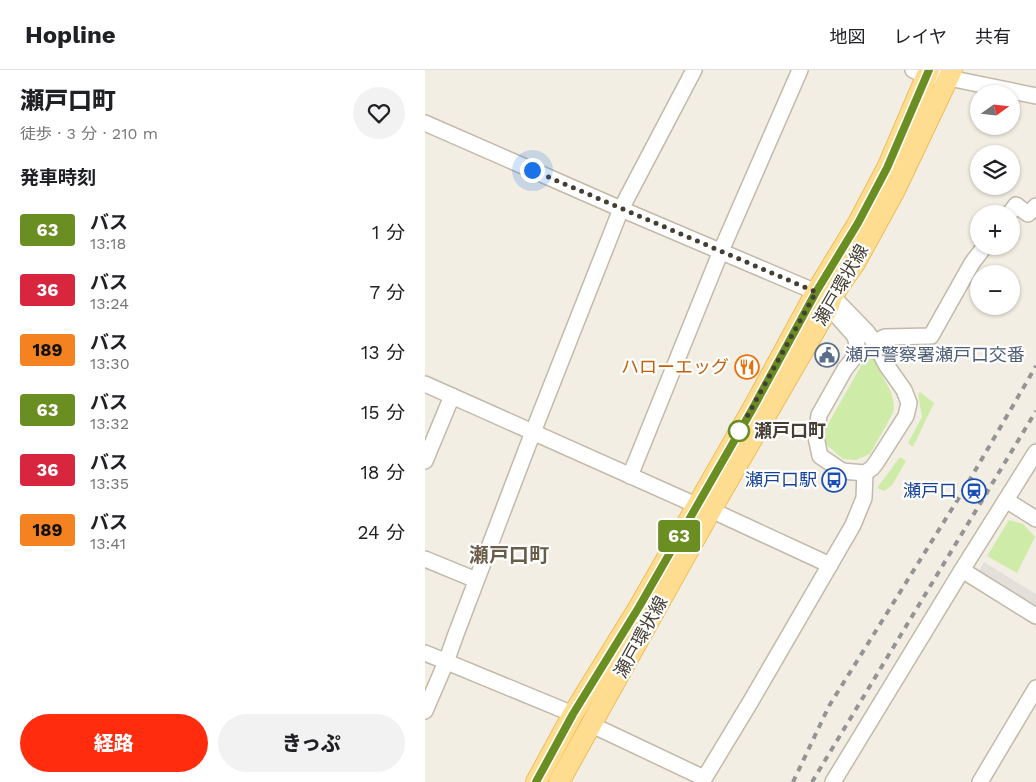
<!DOCTYPE html>
<html lang="ja">
<meta charset="utf-8">
<style>
body{margin:0;font-family:"Work Sans","Noto Sans JP",sans-serif;background:#f2f2f2;color:#202124;height:100vh;display:flex;flex-direction:column;font-size:19px;white-space:nowrap}
*{box-sizing:border-box;margin:0}
p{font-size:16px;color:#757577}
.icon{flex:none;width:28px;height:28px;fill:none;stroke:currentColor;stroke-width:2;stroke-linecap:round;stroke-linejoin:round}
.map{position:relative;flex:1;overflow:hidden}
.panel{display:flex;flex-direction:column;background:#fff;width:425px}
.panel>*{flex:none}
.badge{padding:0 10px;border-radius:4px;font-size:18px;line-height:32px}
.needle{width:32px;rotate:75deg}
.tools{position:absolute;left:545px;top:15px;display:grid;gap:10px}
.tools a{display:grid;place-items:center;width:50px;height:50px;border-radius:50%;background:#fff;box-shadow:0 1px 4px #0004;font-size:25px}
.you{position:absolute;width:25px;height:25px;margin:-12px;border:4px solid #fff;border-radius:50%;background:#1a73e8;box-shadow:0 0 0 8px #1a73e833}
.map>.badge{position:absolute;translate:-50% -50%;box-shadow:0 0 0 2px #fff}
h2{padding:0 20px;font-size:19px;line-height:45px}
.round{display:grid;place-items:center;flex:none;width:52px;height:52px;border-radius:26px;background:#f2f2f2}
.head{display:flex;align-items:center;justify-content:space-between;height:85px;padding:0 20px}
h1{font-size:24px;font-weight:800;line-height:38px}
.button{display:flex;gap:10px;margin-top:auto;padding:10px 20px}
.button a{flex:1;height:58px;border-radius:30px;background:#ff2d0e;color:#fff;font-size:20px;font-weight:800;line-height:58px;text-align:center}
.button a+a{background:#f2f2f2;color:#202124}
ul{padding:0;list-style:none}
li{display:flex;align-items:center;gap:15px;height:60px;padding:0 20px}
li div{flex:1}
li b{display:block;font-size:19px}
li em{font-style:normal}
li .badge{min-width:55px;font-weight:700;text-align:center}
header{display:flex;align-items:center;gap:30px;box-sizing:border-box;height:70px;padding:0 25px;background:#fff;border-bottom:1px solid #e0e0e0}
header strong{font-size:24px}
nav{display:flex;gap:28px;margin-inline-start:auto;font-size:18px}
main{display:flex;flex:1;min-height:0}
.map>svg:first-child{display:block}
.green{fill:#ceeba8}
.parking{fill:#e3e0dc}
.lines{fill:none;stroke-linecap:round;stroke-linejoin:round}
.minor-casing{stroke:#c2b9a8;stroke-width:18}
.major-casing{stroke:#edbd57;stroke-width:22}
.minor{stroke:#fff;stroke-width:15}
.major{stroke:#ffdd90;stroke-width:20}
.rail{stroke:#949494;stroke-width:4;stroke-dasharray:6 6;stroke-linecap:butt}
.line-casing{stroke:#fff;stroke-width:11}
.line{stroke:#6b8e23;stroke-width:8}
.walk{stroke:#453e33;stroke-width:5;stroke-dasharray:0 9}
.stop-dot{fill:#fff;stroke:#6b8e23;stroke-width:2.5}
.labels{text-anchor:middle;stroke-width:4.5;stroke-linejoin:round;paint-order:stroke}
.street-label{font-size:18px;fill:#453e33;stroke:#fff}
.service-label{font-size:18px;fill:#4e5e75;stroke:#fff;text-anchor:start}
.food-label{font-size:18px;fill:#c56008;stroke:#fff;text-anchor:end}
.stop-label{font-size:18px;font-weight:bold;fill:#453e33;stroke:#fff;text-anchor:start}
.transit-label{font-size:18px;fill:#164399;stroke:#fff;text-anchor:end}
.quarter-label{font-size:20px;font-weight:bold;fill:#695c49;stroke:#fff}
</style>
<header>
<strong>Hopline</strong>
<nav><a>地図</a><a>レイヤ</a><a>共有</a></nav>
</header>
<main>
<section class="panel">
<div class="head"><div><h1>瀬戸口町</h1><p>徒歩 · 3 分 · 210 m</p></div><a class="round"><svg class="icon" aria-label="heart" viewBox="0 0 24 24"><path d="M12 20l-8-8c-3-5 5-10 8-4 3-6 11-1 8 4z"/></svg></a></div>
<h2>発車時刻</h2>
<ul>
<li><span class="badge" style="background:#6b8e23;color:#fff">63</span><div><b>バス</b><p>13:18</p></div><em>1 分</em></li>
<li><span class="badge" style="background:#d7263d;color:#fff">36</span><div><b>バス</b><p>13:24</p></div><em>7 分</em></li>
<li><span class="badge" style="background:#f58220;color:#111">189</span><div><b>バス</b><p>13:30</p></div><em>13 分</em></li>
<li><span class="badge" style="background:#6b8e23;color:#fff">63</span><div><b>バス</b><p>13:32</p></div><em>15 分</em></li>
<li><span class="badge" style="background:#d7263d;color:#fff">36</span><div><b>バス</b><p>13:35</p></div><em>18 分</em></li>
<li><span class="badge" style="background:#f58220;color:#111">189</span><div><b>バス</b><p>13:41</p></div><em>24 分</em></li>
</ul>
<div class="button"><a>経路</a><a>きっぷ</a></div>
</section>
<div class="map">
<svg width="611" height="712" viewBox="0 0 611 712">
<rect width="100%" height="100%" fill="#f3eee3"/>
<g class="green">
<path d="M446 285 466 322 469 335 468 343 445 384 431 390 418 389 397 371 398 363 441 287Z"/>
<path d="M495 322 509 333 488 377 483 373 497 347 493 324Z"/>
<path d="M475 387 481 391 467 415 459 421 452 418Z"/>
<path d="M584 450 598 454 610 467 592 503 562 486Z"/>
</g>
<path class="parking" d="M559 492 611 524V538L553 502Z"/>
<g class="lines">
<g class="minor-casing">
<g id="minor">
<path d="M488 0 502 6 524 8 611 26"/>
<path d="M0 53 196 139 391 222 407 226 442 262 449 272 462 296 479 320 484 333 481 346 451 393 447 398 440 403 417 401 395 386 391 367 394 345 420 299 428 289 432 272 429 265 397 229"/>
<path d="M584 144 591 135 603 144 611 136"/>
<path d="M449 272 460 267 506 266 547 193 560 176"/>
<path d="M0 314 271 435"/>
<path d="M0 391 27 326"/>
<path d="M205 406 296 181 375 0"/>
<path d="M581 430 611 449"/>
<path d="M286 440 405 495"/>
<path d="M0 489 51 510"/>
<path d="M537 500 611 382"/>
<path d="M0 583 148 644"/>
<path d="M0 641 21 592 31 564 108 362 196 139 269 0"/>
<path d="M167 655 279 708"/>
<path d="M277 712 326 631 428 455 439 428 440 403"/>
<path d="M408 712 537 500 611 546"/>
<path d="M555 712 611 618"/>
</g>
</g>
<g class="major-casing">
<g id="major">
<path d="M111 712 148 644 214 537 328 338 391 222 433 153 462 98 504 0"/>
<path d="M134 712 286 440 403 238 407 226 430 193 469 122 527 0"/>
</g>
</g>
<use href="#minor" class="minor"/>
<use href="#major" class="major"/>
<g class="rail">
<path d="M368 712 404 636 540 418 611 296"/>
<path d="M387 712 611 341"/>
</g>
</g>
<g class="lines">
<g class="line-casing">
<path id="line" d="M111 712 148 644 214 537 328 338 391 222 433 153 462 98 504 0"/>
</g>
<use href="#line" class="line"/>
<path class="walk" d="M107 100 391 222 314 361"/>
</g>
<defs>
<g id="civic-ring" transform="scale(1.25)"><circle r="9.5" fill="#fff" stroke="#5c6f8a" stroke-width="1.5"/><path d="M-.6-6.5H3V-4.5H.6V-3L4-1V1h2V6H-6V1h2V-1L-.6-3ZM-1.2 2.5V6h2.4V2.5Z" fill="#5c6f8a"/></g>
<g id="restaurant-ring" transform="scale(1.25)"><circle r="9.5" fill="#fff" stroke="#e8710a" stroke-width="1.5"/><path d="M-5-6h1v4h1v-4h1v4h1v-4h1v5L-1.5 .5V6h-2V.5L-5-1ZM5-6V6H3V1.5H1.5Q1.5-4 5-6Z" fill="#e8710a"/></g>
<g id="bus-ring" transform="scale(1.25)"><circle r="9.5" fill="#fff" stroke="#1a4fb4" stroke-width="1.5"/><path d="M-5-6H5V4H4V6H2V4H-2V6H-4V4H-5ZM-3.5-4V0h7V-4ZM-3.5 1.2v1.5H-2V1.2ZM2 1.2v1.5H3.5V1.2Z" fill="#1a4fb4"/></g>
<g id="station-ring" transform="scale(1.25)"><circle r="9.5" fill="#fff" stroke="#1a4fb4" stroke-width="1.5"/><path d="M-3-6H3Q5-6 5-4V2Q5 4 3 4L4.5 6H3L1.5 4h-3L-3 6H-4.5L-3 4Q-5 4-5 2V-4Q-5-6-3-6ZM-3.5-4v3h7v-3ZM-3.5 1v1.5H-2V1ZM2 1v1.5H3.5V1Z" fill="#1a4fb4"/></g>
</defs>
<g fill-rule="evenodd">
<use href="#civic-ring" x="402" y="285"/>
<use href="#restaurant-ring" x="322" y="297"/>
<use href="#bus-ring" x="409" y="410"/>
<use href="#station-ring" x="549" y="421"/>
</g>
<circle class="stop-dot" cx="314" cy="361" r="10"/>
<g class="labels">
<g class="street-label">
<text transform="translate(416 215) rotate(-60)" y="6">瀬戸環状線</text>
<text transform="translate(216 567) rotate(-61)" y="6">瀬戸環状線</text>
</g>
<g class="service-label">
<text x="420" y="291">瀬戸警察署瀬戸口交番</text>
</g>
<g class="food-label">
<text x="304" y="303">ハローエッグ</text>
</g>
<g class="stop-label">
<text x="329" y="367">瀬戸口町</text>
</g>
<g class="transit-label">
<text x="392" y="416">瀬戸口駅</text>
<text x="532" y="427">瀬戸口</text>
</g>
<g class="quarter-label">
<text x="84" y="492">瀬戸口町</text>
</g>
</g>
</svg>
<div class="tools">
<a><svg class="needle" viewBox="-14 -14 28 28"><path d="M0-13l5 13h-10z" fill="#e53935"/><path d="M0 13l5-13h-10z" fill="#757577"/></svg></a>
<a><svg class="icon" aria-label="layers" viewBox="0 0 24 24"><path d="M12 4l9 5-9 5-9-5zM3 14l9 5 9-5"/></svg></a>
<a>+</a>
<a>−</a>
</div>
<div class="you" style="left:107px;top:100px"></div>
<b class="badge" style="left:254px;top:466px;background:#6b8e23;color:#fff">63</b>
</div>
</main>
